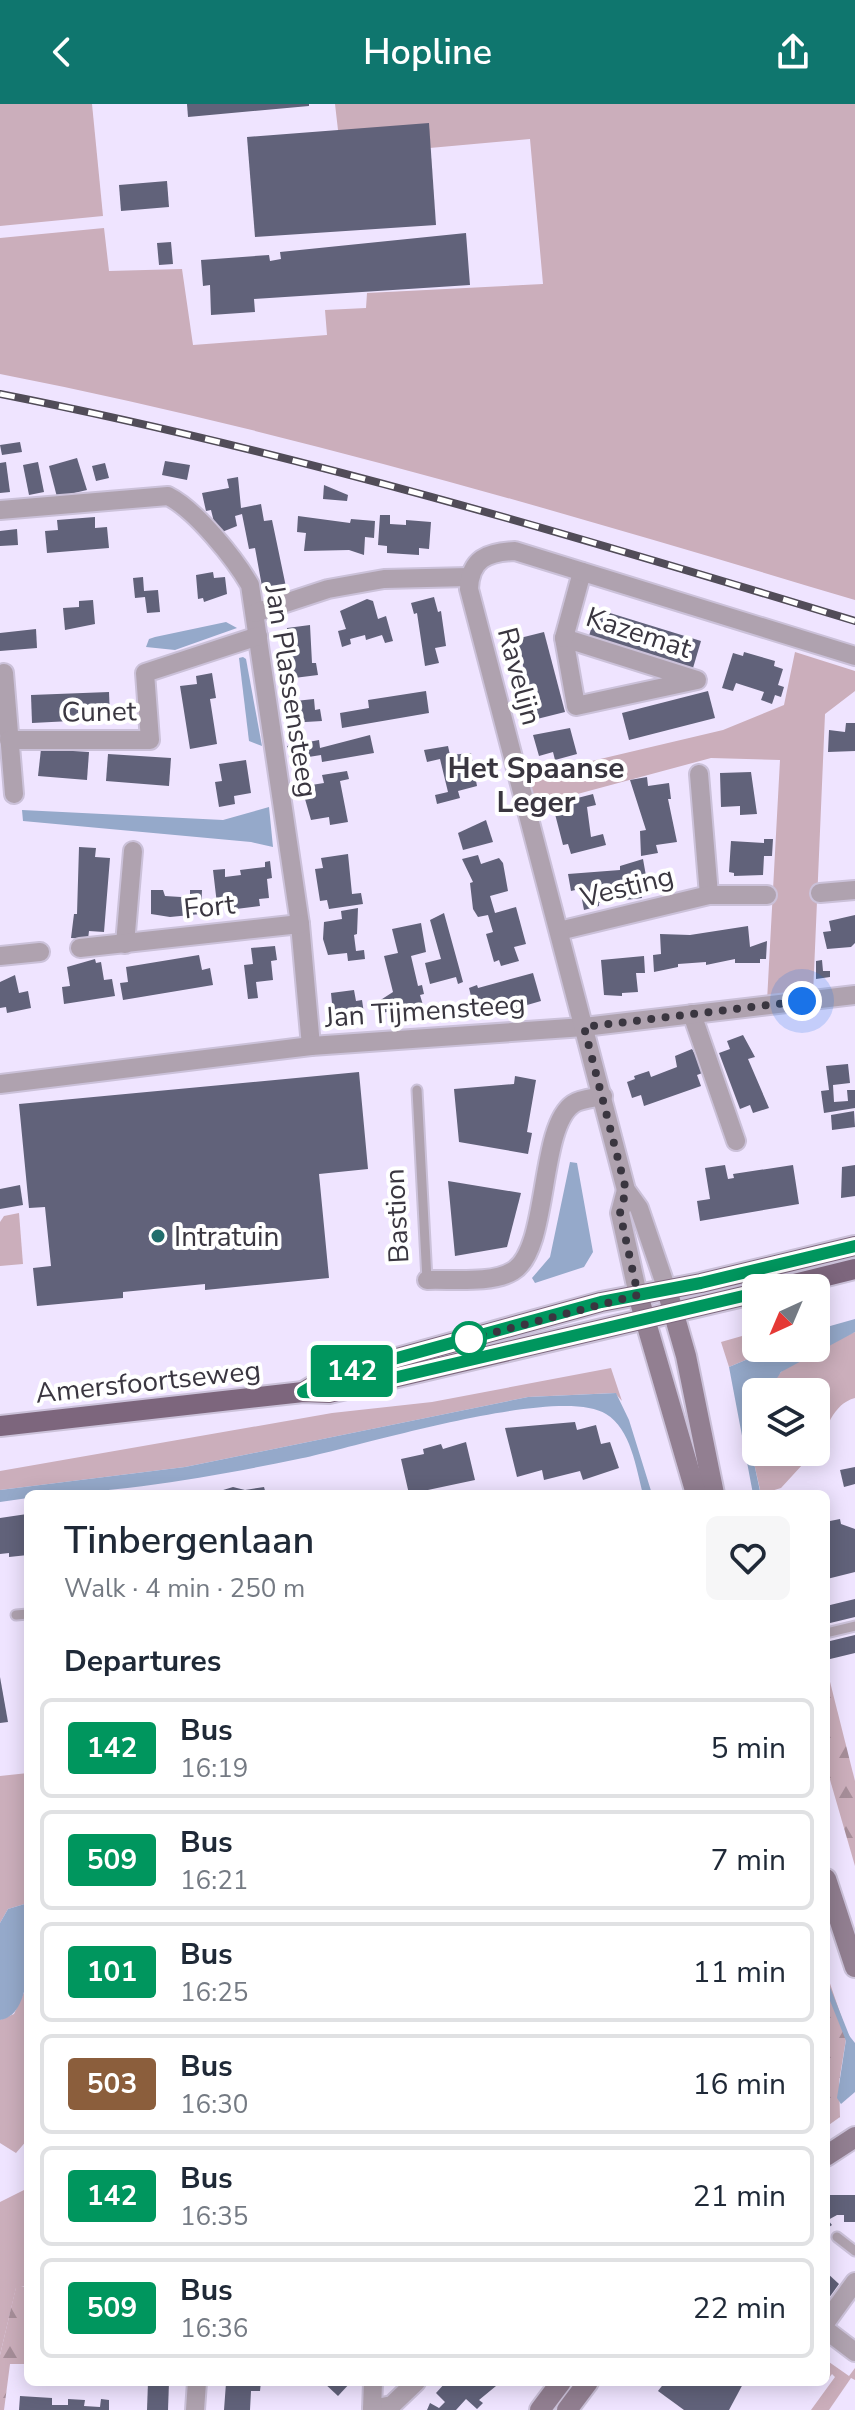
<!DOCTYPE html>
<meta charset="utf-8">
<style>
body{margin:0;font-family:"Nunito Sans",sans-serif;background:#f6f6f7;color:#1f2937;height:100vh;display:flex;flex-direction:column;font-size:30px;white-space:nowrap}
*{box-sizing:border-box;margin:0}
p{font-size:26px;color:#747a83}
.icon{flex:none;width:44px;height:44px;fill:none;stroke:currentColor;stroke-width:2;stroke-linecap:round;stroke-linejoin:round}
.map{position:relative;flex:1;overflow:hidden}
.details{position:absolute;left:24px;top:1386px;width:806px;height:896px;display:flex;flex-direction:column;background:#fff;border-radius:12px;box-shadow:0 4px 20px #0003}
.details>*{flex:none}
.badge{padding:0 16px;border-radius:6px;font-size:28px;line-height:52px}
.needle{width:52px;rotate:224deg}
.controls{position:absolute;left:742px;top:1170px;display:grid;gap:16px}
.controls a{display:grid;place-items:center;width:88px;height:88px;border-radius:12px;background:#fff;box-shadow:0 4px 20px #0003;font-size:40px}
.you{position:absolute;width:40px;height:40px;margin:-20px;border:6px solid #fff;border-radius:50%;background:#1a73e8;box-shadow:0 0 0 12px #1a73e833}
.map>.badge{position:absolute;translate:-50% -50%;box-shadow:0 0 0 4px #fff}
h2{padding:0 40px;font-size:30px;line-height:72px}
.round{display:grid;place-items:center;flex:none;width:84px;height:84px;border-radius:12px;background:#f6f6f7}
.headline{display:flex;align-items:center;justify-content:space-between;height:136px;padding:0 40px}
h1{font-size:38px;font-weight:600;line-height:60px}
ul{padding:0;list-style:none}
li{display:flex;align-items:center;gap:24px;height:100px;margin:0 16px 12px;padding:0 24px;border:4px solid #e0e1e3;border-radius:12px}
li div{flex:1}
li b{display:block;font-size:30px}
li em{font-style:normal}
li .badge{min-width:88px;font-weight:700;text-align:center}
header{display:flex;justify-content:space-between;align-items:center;height:104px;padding:0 40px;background:#0f766e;color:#fff;font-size:36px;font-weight:600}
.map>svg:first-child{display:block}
.green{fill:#cbaebb}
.forest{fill:url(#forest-firs)}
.water{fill:#95a9ca}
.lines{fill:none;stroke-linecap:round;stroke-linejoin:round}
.stream{stroke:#95a9ca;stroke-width:5}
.building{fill:#61627a}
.lane-casing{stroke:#cbc1d9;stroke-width:13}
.street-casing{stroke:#cbc1d9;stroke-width:22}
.secondary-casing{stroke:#cbc1d9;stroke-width:24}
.primary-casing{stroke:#cbc1d9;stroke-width:24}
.lane{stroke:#afa2af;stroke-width:9}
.street{stroke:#afa2af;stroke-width:18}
.secondary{stroke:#927f91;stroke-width:20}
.primary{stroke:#7d667d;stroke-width:20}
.rail-casing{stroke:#514c58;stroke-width:8}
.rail{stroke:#fff;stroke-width:5;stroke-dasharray:15;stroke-linecap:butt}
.line-casing{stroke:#fff;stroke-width:18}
.line{stroke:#00965e;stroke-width:12}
.walk{stroke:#3a3640;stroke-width:8;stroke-dasharray:0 14.4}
.poi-dot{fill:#226e6c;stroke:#fff;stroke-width:3}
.stop-dot{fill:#fff;stroke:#00965e;stroke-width:4}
.labels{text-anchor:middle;stroke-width:8;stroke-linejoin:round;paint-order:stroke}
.street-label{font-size:28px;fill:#3a3640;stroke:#fff}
.poi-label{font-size:28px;fill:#3a3640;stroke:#fff;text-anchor:start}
.neighbourhood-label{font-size:30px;font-weight:bold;fill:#3a3640;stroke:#fff}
</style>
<header><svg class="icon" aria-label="back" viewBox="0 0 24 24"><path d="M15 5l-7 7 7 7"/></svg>Hopline<svg class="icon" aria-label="share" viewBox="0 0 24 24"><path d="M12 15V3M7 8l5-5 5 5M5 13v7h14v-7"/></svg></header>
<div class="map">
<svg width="855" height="2306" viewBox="0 0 855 2306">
<defs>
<pattern id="forest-firs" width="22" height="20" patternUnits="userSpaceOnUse" patternTransform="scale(2)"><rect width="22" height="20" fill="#cbaebb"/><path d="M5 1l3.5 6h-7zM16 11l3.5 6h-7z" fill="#a68e99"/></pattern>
</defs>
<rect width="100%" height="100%" fill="#efe4ff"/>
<g class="green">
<path d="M0 0H92L103 112 0 122Z"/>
<path d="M335 0H855V496C572 411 290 327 0 270V134L104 124 109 167 182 165 193 241 327 231 325 206 366 204 367 189 543 180 530 35 341 52Z"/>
<path d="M795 548 855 567V587L825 610 813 891 767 897 780 656 711 654 533 702 524 673 723 626 784 601Z"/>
<path d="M19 1109 23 1160 0 1162V1118L4 1112Z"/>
<path d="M756 1228V1244H774L729 1263 721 1238Z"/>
<path d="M855 1228V1294C832 1300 827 1326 816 1344V1288H768C778 1258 827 1239 855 1228Z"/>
<path d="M611 1264 622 1297 615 1289 528 1293 185 1363 0 1386V1367L332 1309 432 1298Z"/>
<path d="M756 1333V1348H814L781 1384 761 1390 754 1359Z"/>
<path d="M28 1669V1799L8 1805 0 1819V1672Z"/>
<path d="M28 1880V2035L16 2049 0 2039V1916L14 1910Z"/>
<path d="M28 2084 26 2182 16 2184 0 2251V2098Z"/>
<path d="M829 2258 849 2272 855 2264V2276L851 2274 829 2306H811L835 2273 832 2270 826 2278Z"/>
</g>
<g class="forest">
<path d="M826 1562 855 1677V1762L826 1662Z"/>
<path d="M826 1868 847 1929 839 1978 840 2013 826 2023Z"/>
<path d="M16 2183H28L27 2260H10L4 2306H0V2251Z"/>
</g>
<g class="water">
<path d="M226 518 237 524 175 546 146 543 149 535 155 533Z"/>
<path d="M243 553 246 555 262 642 249 637 239 554Z"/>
<path d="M269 703 273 743 251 738 23 717 22 706 223 716Z"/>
<path d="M570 1058 577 1059 593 1148 584 1163 535 1179 532 1174 550 1153Z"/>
<path d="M855 1215V1228L781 1268 768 1288H756L754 1359 760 1387 753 1390 729 1263 774 1244H816V1226Z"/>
<path d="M616 1289 629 1316 652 1390H643C636 1364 631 1325 606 1310 559 1280 358 1343 298 1355 210 1373 117 1390 28 1390V1394L0 1398V1386L185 1363 528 1293Z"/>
<path d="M28 1799C28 1827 37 1911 0 1916V1819L8 1805Z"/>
<path d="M847 1929 855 1939V1988L841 2000 837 1994Z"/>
</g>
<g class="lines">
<path class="stream" d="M826 1880 848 1935"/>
</g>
<g class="building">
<path d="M187 0H309V2L188 13Z"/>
<path d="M429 19 436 121 255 133 247 33Z"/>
<path d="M167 77 169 103 121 107 119 81Z"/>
<path d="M466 129 470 181 254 195 255 208 211 211 210 181 203 182 201 156 269 151 270 157 281 155 280 148Z"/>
<path d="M171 138 173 160 159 161 157 139Z"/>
<path d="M20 338 22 348 2 351 0 341Z"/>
<path d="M77 354 87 386 57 393 49 362Z"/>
<path d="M165 357 190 361 187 376 162 371Z"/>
<path d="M6 358 10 388 0 389V359Z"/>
<path d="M38 358 44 388 29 391 23 361Z"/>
<path d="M105 359 109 374 96 377 92 362Z"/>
<path d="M238 373 241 404 261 400 264 417 272 416 286 483 263 488 255 444 249 445 242 410 235 412 237 422 217 430 211 406 206 407 202 389 229 384 227 375Z"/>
<path d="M324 381 348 391 347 397 323 395Z"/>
<path d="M380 411H390V420L406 421V416L431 418 429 445 419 444V451L387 449V442L378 441Z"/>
<path d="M298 412 350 419 351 415 375 417 374 434 365 433 364 451 349 446 304 447 306 429 297 428Z"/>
<path d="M95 413V424L107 423 109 444 47 449 45 427 58 426 57 416Z"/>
<path d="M17 425 18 441 0 442V427Z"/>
<path d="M213 468 214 474 225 473 227 490 204 498 203 494 198 495 196 471Z"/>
<path d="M143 473 144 487 158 486 160 508 147 509 145 493 135 494 133 474Z"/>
<path d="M434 493 438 508 441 507 446 542 435 544 439 559 425 562 417 509 414 510 411 499Z"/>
<path d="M367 495 373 497 378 515 386 512 393 537 385 539 382 531 366 536 365 531 350 535 351 540 342 543 338 527 346 525 340 507Z"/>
<path d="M93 496 95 520 65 526 63 504 79 503V497Z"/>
<path d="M597 505 701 537 693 564 589 532Z"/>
<path d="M310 521 312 559H316L318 571 294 574 287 550V524Z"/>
<path d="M36 525 37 544 0 547V529Z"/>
<path d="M544 528 565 608 537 615 516 535Z"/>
<path d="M744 548 775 557 774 562 783 565 778 581 784 583 781 593 775 591 772 600 761 596 764 588 736 579 733 587 722 584 733 549 743 552Z"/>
<path d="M212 569 216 594 210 595 217 640 190 645 180 582 197 580 196 572Z"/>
<path d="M426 587 429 609 342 624 340 609 369 604 368 596Z"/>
<path d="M708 587 715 614 629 636 622 609Z"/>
<path d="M109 588 110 615 32 619 31 591Z"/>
<path d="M314 595 315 606 320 605 322 617 289 619 286 598Z"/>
<path d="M846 619H855V647L828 648 829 626 845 628Z"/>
<path d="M570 624 577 650 555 656 553 648 539 652 533 631Z"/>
<path d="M370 631 374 649 322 658 321 651 290 656 287 642 319 636 320 644Z"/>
<path d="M448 642 450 651 471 649 477 682 458 687 460 694 437 700 435 691 448 688 440 655 427 658 424 646Z"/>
<path d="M41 645 89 648 87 676 38 672Z"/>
<path d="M108 650 171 654 169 682 106 677Z"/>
<path d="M246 656 251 689 234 692 235 700 219 703 215 678 222 677 219 660Z"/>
<path d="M347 667 349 675 340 677 348 718 330 721 329 713 311 716 303 688 306 687 305 682 324 679 322 671Z"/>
<path d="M751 668 757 710 740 711V702L721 703 720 669Z"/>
<path d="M647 673 648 682 669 679 671 695H668L677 738 656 741 658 749 641 752 640 727 646 726 630 676Z"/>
<path d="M593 690 596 701 587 703 591 733 603 730 606 741 571 750 568 740 563 741 555 710 560 709 558 699Z"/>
<path d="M486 716 493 738 463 746 458 729Z"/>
<path d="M764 735H773L772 752H764L763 771 734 772V769L729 768 731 737 764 739Z"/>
<path d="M79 743 96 744 95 753 110 754 104 828 89 827 88 835 71 834 74 810H77Z"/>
<path d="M348 750 352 790 361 789 363 800 329 805 327 796 320 797 315 765 323 764 321 754Z"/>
<path d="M478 751 481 760 499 754 503 759 508 787 490 792 495 809 516 803 526 840 514 843 519 857 501 862 499 856 494 858 486 830 493 828 488 811 478 813 473 805 470 779 473 778 462 755Z"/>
<path d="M643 755 646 772 638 774 642 794 599 799V802L584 806 580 785 571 787 568 770 620 766V762Z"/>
<path d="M270 757 272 774 267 775 269 794 259 795 260 802 228 806 227 798 217 800 213 766 225 765V773L241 771 240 766 265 763V758Z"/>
<path d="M151 786H163L165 792 181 793 190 792V786H202L201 810 170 813 151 810Z"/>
<path d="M358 804 357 830 354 831 356 847 364 846 365 855 348 857 347 849 328 851 323 835 324 818 342 815 341 807Z"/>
<path d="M444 809 463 878 458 880 456 873 430 880 425 859 441 855 430 816Z"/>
<path d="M855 811V839L851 843 827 845 823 828 831 827 829 817Z"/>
<path d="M421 819 426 848 411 852 418 882 422 881 424 890 420 891 425 908 402 913 400 905 382 909 379 897 393 888 384 852 398 849 392 825Z"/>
<path d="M748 822 750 843 767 837 766 855H760V859H735V855L706 861V858L678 860V863L654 868 653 851 661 850 660 830 690 831Z"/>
<path d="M275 842 277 856 271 857 273 876 256 878 258 894 248 895 244 861 253 860 251 844Z"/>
<path d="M199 851 202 866 210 864 213 881 123 896 120 879 128 878 126 863Z"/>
<path d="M644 852 645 869H636L638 888 622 889V892L604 891 601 856Z"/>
<path d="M95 855 96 859 101 858 104 876 112 875 115 892 64 900 62 883 70 882 67 863Z"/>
<path d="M822 856 823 867H830V873L816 875V857Z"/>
<path d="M533 869 541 897 485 913 481 898 473 900 469 884 477 881 478 884Z"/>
<path d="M15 871 19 889 28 887 31 904 7 909 6 903 0 904V878Z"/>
<path d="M354 886 356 897 362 896 365 916 334 920 331 889Z"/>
<path d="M743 931 755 953 748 955 769 1004 753 1009 750 1001 740 1005 719 949 730 945 727 937Z"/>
<path d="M692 945 705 968 697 971 701 982 644 1002 641 991 632 994 627 978 635 975 634 972 649 967 651 973 677 963 675 952Z"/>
<path d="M848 960 850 979 833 981 834 998 848 997 847 986H855V1004L824 1009 821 987 829 986 826 962Z"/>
<path d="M359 968 368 1065 319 1070 329 1174 205 1186V1180L123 1188V1194L37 1202 33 1164 51 1162 45 1103 29 1104 19 1000Z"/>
<path d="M515 972 536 976 527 1028 532 1029 528 1050 459 1038 454 985 514 980Z"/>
<path d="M854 1007 855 1023 832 1026 831 1011Z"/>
<path d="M725 1061 728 1075 734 1074 733 1070 793 1061 799 1100 700 1117 697 1097 710 1095 705 1064Z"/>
<path d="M855 1061V1092L841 1094 842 1063Z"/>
<path d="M448 1077 521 1089 507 1143 455 1152Z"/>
<path d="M20 1081 23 1101 0 1105V1085Z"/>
<path d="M575 1318 577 1326 596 1321 601 1340 610 1338 619 1364 583 1376 580 1367 544 1376 542 1366 517 1373 505 1324Z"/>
<path d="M466 1338 475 1376 409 1390 401 1355 424 1350 423 1345 441 1340 443 1345Z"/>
<path d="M855 1363V1380L844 1383 840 1366Z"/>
<path d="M233 1383 245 1386 264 1383 266 1390H210Z"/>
<path d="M826 1404 830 1417 840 1415 841 1420 855 1425V1468L827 1475Z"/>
<path d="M27 1410 28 1451 9 1453V1449L0 1450V1414Z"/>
<path d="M855 1495V1513L826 1520V1502Z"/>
<path d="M855 1531V1549L826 1556V1538Z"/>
<path d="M0 1573 8 1618 0 1619Z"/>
<path d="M830 2091H855V2118H844V2111H837L828 2116 832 2121 826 2125V2094Z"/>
<path d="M826 2168 839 2180 826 2198Z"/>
<path d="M148 2278H169L168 2306H147Z"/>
<path d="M252 2278H261L260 2287H251L250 2306H224L226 2279Z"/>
<path d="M323 2278H351L338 2292Z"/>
<path d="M446 2278H492L496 2282 479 2296 483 2299 477 2305 466 2295 456 2306H427L430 2299 439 2304 445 2298 436 2289Z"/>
<path d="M665 2278H744L729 2306H684L658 2287Z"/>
<path d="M20 2292 52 2294V2301H68V2295L85 2296 84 2302 100 2303 101 2295 109 2296V2306H19Z"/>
</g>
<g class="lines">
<g class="lane-casing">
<g id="lane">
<path d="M417 986 427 1176"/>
<path d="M16 1511 28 1510"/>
<path d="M826 1529 855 1522"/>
<path d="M837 2133 855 2147"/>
</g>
</g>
<g class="street-casing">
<g id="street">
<path d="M0 406 168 392C196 406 235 455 250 481L300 820 311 942"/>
<path d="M255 509 328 485 384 475 469 473"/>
<path d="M564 534 697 576 576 602Z"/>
<path d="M564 534 582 468"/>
<path d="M4 569 14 690"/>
<path d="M9 636H150L145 569 258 532"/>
<path d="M699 670 709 791"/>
<path d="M820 789 855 786"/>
<path d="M559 827 709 791H767"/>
<path d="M125 840 133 747"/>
<path d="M80 844 300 820"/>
<path d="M0 852 40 848"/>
<path d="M692 910 736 1037"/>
<path d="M0 980 311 942 584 923 855 891"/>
<path d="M626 1086 620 1109 638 1191"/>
<path d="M427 1176C452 1175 492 1180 513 1167 550 1145 538 1024 573 1000 580 995 594 994 603 992"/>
<path d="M667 1186 639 1104 626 1086 469 485C470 455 487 448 515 447L855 552"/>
<path d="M826 2218 855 2178"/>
<path d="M826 2226 855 2248"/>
<path d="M372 2305 392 2301 416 2278"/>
<path d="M195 2306 197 2278"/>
<path d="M372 2306 373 2278"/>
</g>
</g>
<g class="secondary-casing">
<g id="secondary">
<path d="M667 1186 686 1252 714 1390"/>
<path d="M638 1191 696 1390"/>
<path d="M826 1775 855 1863"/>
<path d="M826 2052 855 2033"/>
<path d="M540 2306 561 2278"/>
<path d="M567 2306 588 2278"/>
</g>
</g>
<g class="primary-casing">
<g id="primary">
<path d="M778 1184 855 1165"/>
<path d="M303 1288 328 1273 601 1198 701 1179 855 1142"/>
<path d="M0 1322 303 1288 329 1289 756 1189"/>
</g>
</g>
<use href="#lane" class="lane"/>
<use href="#street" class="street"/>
<use href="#secondary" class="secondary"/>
<use href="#primary" class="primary"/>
<g class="rail-casing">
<path id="rail" d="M0 290C290 347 572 431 855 517"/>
</g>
<use href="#rail" class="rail"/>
</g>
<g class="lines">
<g class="line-casing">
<path id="line" d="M756 1189 329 1289 303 1288 328 1273 601 1198 701 1179 855 1142"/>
</g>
<use href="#line" class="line"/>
<path class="walk" d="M469 1235 638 1191 620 1109 626 1086 584 923 802 897"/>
</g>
<circle class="poi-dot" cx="158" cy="1132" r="8"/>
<circle class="stop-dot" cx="469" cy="1235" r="16"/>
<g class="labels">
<g class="street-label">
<text transform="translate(639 528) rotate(18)" y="10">Kazemat</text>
<text transform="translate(520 572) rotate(75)" y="10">Ravelijn</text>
<text transform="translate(292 587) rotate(81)" y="10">Jan Plassensteeg</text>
<text transform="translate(99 607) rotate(-1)" y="10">Cunet</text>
<text transform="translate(627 782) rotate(-14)" y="10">Vesting</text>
<text transform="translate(209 802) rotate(-6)" y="10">Fort</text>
<text transform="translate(425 906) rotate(-4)" y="10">Jan Tijmensteeg</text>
<text transform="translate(396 1112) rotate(-93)" y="10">Bastion</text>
<text transform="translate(148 1277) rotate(-6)" y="10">Amersfoortseweg</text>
</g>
<g class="poi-label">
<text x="174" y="1142">Intratuin</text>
</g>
<g class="neighbourhood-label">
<text x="536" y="674">Het Spaanse<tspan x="536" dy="34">Leger</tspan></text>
</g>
</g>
</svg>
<div class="controls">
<a><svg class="needle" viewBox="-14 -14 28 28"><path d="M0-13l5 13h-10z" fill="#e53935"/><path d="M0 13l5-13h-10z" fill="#747a83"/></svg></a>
<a><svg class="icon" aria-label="layers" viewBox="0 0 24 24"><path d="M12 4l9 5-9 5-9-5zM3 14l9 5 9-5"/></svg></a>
</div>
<div class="you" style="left:802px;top:897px"></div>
<b class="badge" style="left:352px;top:1267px;background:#00965e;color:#fff">142</b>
<section class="details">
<div class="headline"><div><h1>Tinbergenlaan</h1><p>Walk · 4 min · 250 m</p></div><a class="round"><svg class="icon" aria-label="heart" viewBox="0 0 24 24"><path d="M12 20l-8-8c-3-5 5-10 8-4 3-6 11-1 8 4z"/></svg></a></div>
<h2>Departures</h2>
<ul>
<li><span class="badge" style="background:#00965e;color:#fff">142</span><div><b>Bus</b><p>16:19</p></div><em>5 min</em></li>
<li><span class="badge" style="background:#00965e;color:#fff">509</span><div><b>Bus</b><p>16:21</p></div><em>7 min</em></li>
<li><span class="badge" style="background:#00965e;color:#fff">101</span><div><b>Bus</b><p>16:25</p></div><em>11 min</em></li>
<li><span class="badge" style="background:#8b5e3c;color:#fff">503</span><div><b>Bus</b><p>16:30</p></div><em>16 min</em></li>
<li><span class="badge" style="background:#00965e;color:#fff">142</span><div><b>Bus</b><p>16:35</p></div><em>21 min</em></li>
<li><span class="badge" style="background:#00965e;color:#fff">509</span><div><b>Bus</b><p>16:36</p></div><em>22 min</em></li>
</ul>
</section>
</div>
